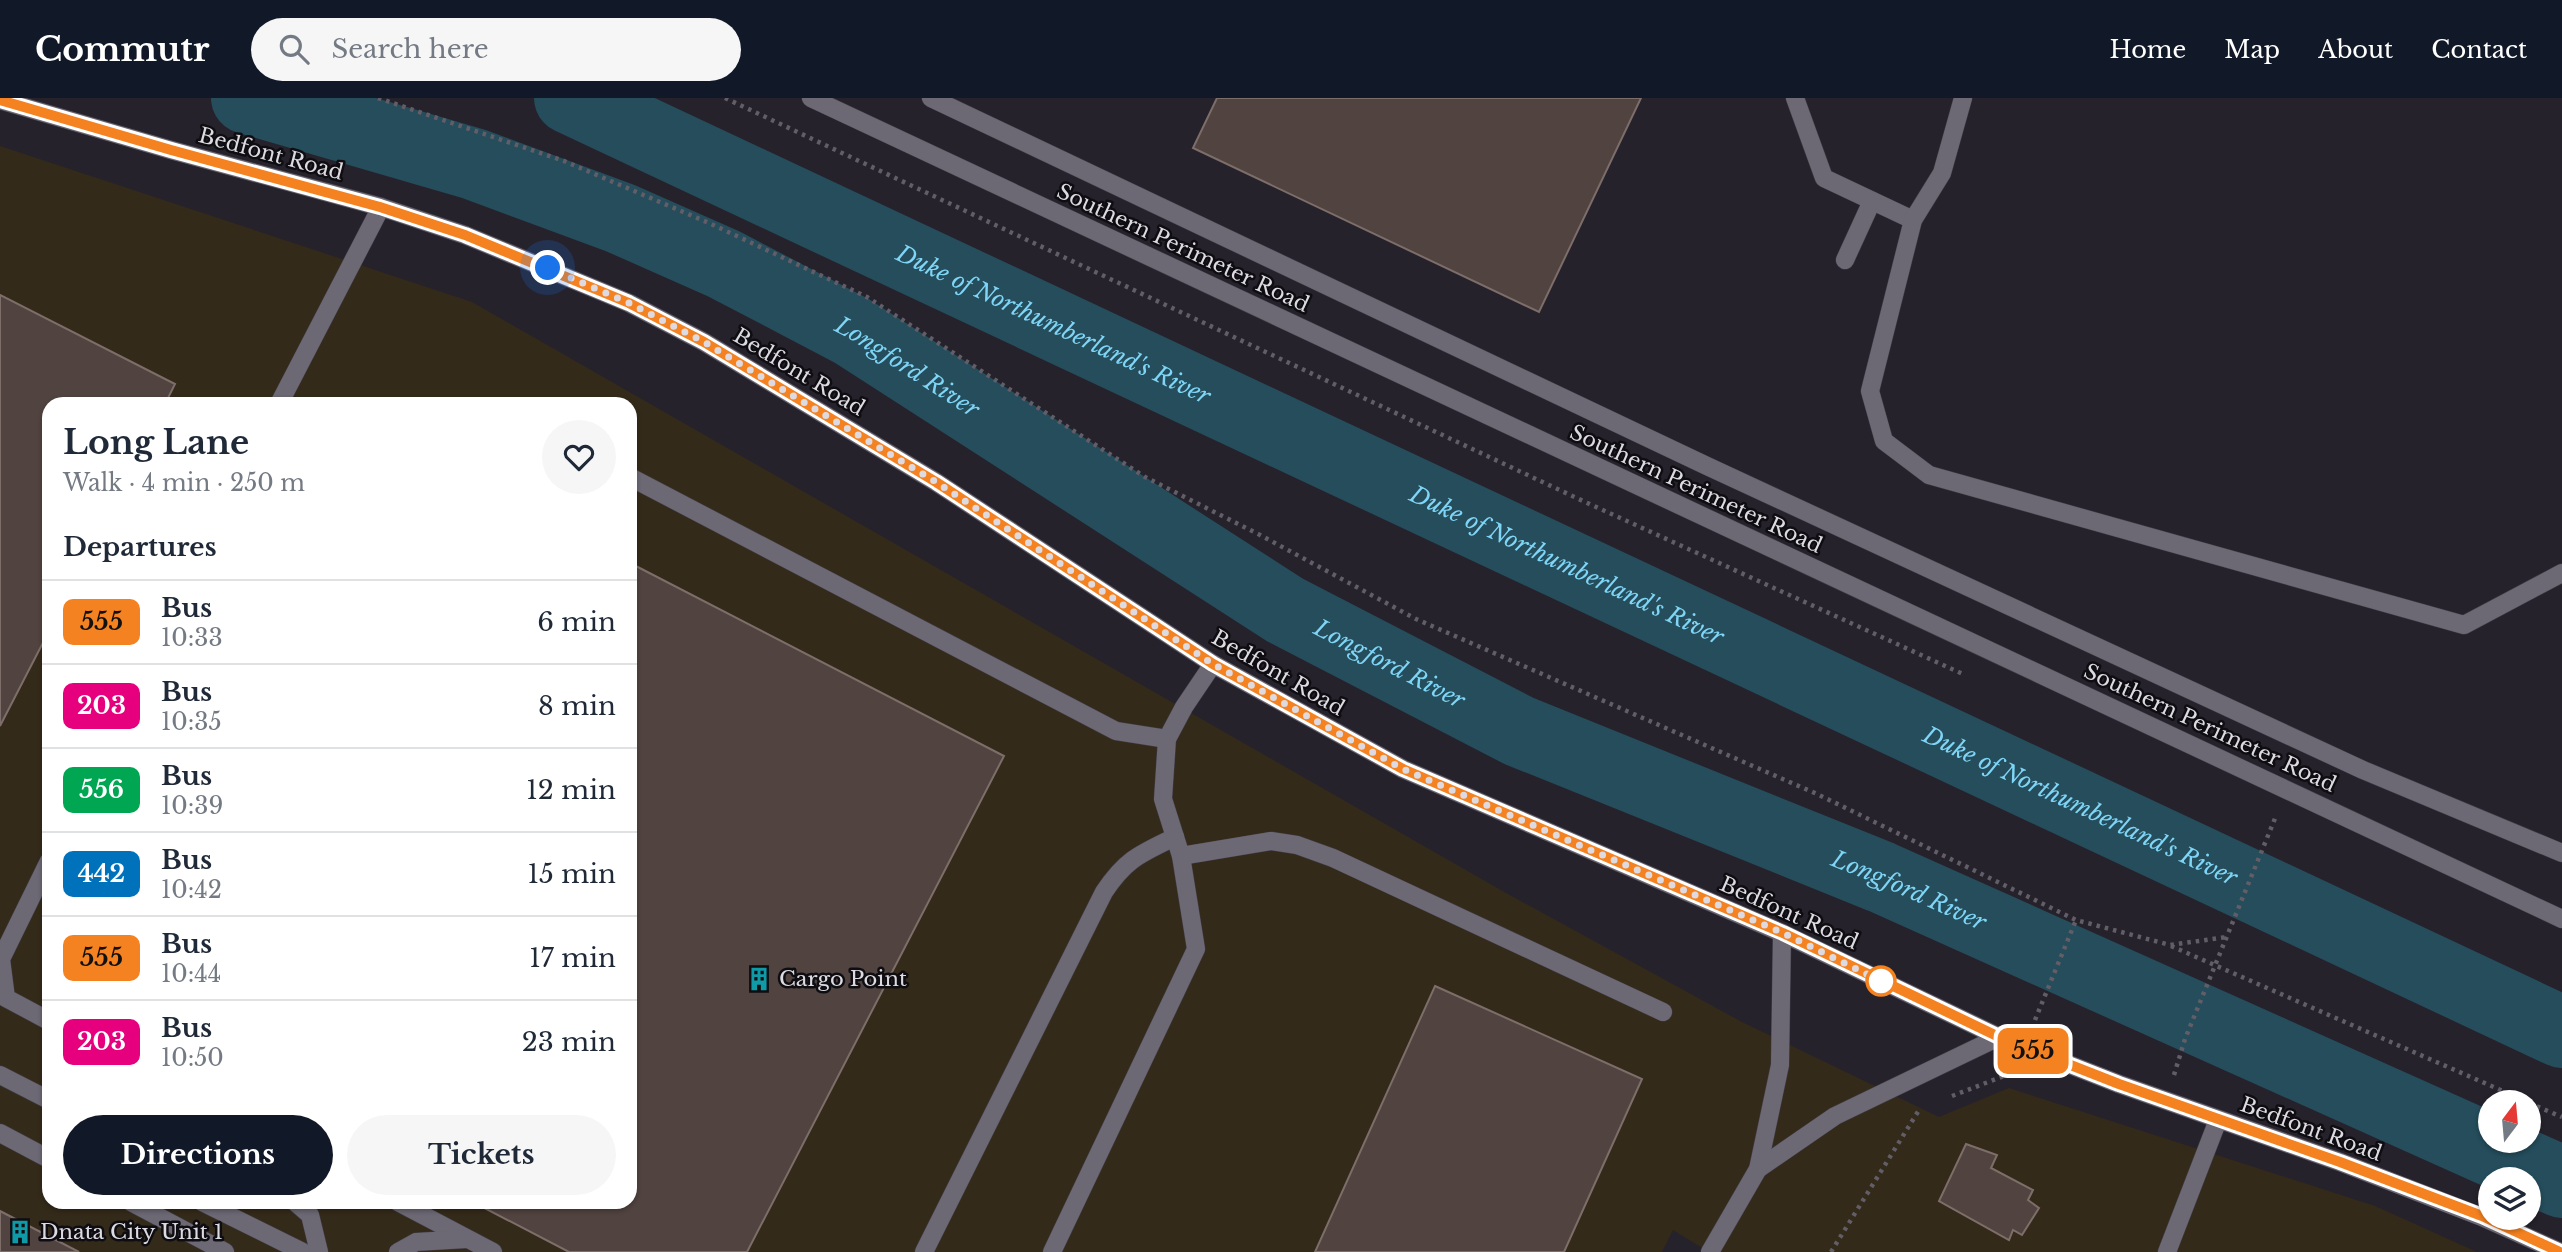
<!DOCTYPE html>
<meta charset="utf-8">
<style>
body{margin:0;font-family:"Libre Baskerville",serif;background:#f6f6f7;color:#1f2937;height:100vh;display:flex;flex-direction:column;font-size:26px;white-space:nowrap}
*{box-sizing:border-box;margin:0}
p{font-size:23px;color:#747a83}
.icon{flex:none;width:38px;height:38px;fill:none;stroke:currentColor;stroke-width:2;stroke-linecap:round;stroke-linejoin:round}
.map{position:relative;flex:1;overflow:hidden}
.details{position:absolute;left:42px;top:299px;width:595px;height:812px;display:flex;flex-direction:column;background:#fff;border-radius:21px;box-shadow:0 2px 5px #0004}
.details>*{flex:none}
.badge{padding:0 14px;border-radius:10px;font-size:24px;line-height:46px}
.needle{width:46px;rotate:16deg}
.controls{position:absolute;left:2478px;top:992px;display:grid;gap:14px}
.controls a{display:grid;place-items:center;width:63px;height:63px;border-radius:50%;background:#fff;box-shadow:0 2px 5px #0004;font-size:35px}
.you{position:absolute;width:35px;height:35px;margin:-18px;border:5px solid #fff;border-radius:50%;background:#1a73e8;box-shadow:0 0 0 10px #1a73e833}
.map>.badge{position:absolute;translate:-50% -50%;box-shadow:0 0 0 4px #fff}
h2{padding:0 21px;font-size:26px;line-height:63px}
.round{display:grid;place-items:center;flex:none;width:74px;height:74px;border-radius:37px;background:#f6f6f7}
.overview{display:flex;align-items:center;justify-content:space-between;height:119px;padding:0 21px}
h1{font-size:33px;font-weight:700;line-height:52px}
.primary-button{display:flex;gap:14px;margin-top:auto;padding:14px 21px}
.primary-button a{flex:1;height:80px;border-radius:42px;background:#111827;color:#fff;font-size:28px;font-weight:700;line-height:80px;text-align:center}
.primary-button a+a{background:#f6f6f7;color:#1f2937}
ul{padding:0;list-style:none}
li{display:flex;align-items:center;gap:21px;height:84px;padding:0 21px;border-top:2px solid #e0e1e3}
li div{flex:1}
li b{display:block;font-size:26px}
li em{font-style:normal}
li .badge{min-width:77px;font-weight:700;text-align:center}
header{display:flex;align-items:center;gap:42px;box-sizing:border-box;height:98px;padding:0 35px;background:#111827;color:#fff}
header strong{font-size:33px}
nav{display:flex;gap:38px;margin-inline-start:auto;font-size:24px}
.search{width:490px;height:63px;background:#f6f6f7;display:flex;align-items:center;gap:18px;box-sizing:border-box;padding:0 24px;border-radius:38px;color:#747a83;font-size:26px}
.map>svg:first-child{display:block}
.industrial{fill:#332a1a;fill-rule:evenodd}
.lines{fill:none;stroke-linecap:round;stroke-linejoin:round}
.river{stroke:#254d5c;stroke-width:72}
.building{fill:#51433f;stroke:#7d6e6a;stroke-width:2}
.minor-casing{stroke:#403d46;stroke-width:19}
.path{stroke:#625e67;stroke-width:4.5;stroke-dasharray:3.5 5;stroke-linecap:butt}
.minor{stroke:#6c6874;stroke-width:18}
.line-casing{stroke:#fff;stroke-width:16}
.line{stroke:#f58220;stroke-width:10}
.walk{stroke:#dddae1;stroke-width:7;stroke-dasharray:0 12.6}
.stop-dot{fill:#fff;stroke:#f58220;stroke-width:3.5}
.labels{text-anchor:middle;stroke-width:5;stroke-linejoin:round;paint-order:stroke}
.street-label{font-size:21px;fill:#dddae1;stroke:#0e0d11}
.poi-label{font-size:21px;fill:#dddae1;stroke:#0e0d11;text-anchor:start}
.water-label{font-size:23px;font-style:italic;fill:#7fd5f6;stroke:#0e0d11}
</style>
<header>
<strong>Commutr</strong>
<div class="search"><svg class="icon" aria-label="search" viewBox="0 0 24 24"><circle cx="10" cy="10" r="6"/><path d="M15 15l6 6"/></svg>Search here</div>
<nav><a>Home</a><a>Map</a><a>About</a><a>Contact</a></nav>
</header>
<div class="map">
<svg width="2562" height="1154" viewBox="0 0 2562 1154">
<rect width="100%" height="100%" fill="#26222c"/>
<path class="industrial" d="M0 48 472 204 1506 795 1742 924 1939 1019 2009 990 2375 1108 2477 1154H1709L1673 1132 1662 1154H0ZM49 306H630V1104H49Z"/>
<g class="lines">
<g class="river">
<path id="s1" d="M247 0 474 66 620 120 724 166 852 233 1285 512 1519 633 1881 779 2562 1084"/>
<path id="s2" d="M570 0 2562 934"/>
</g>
</g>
<g class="building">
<path d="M1217 0H1641L1539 214 1193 50Z"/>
<path d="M0 197 175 286 165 306H49V533L0 628Z"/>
<path d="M630 465 1004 658 747 1154H569L473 1104H630Z"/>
<path d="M1435 888 1642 981 1564 1154H1315Z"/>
<path d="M1966 1046 1997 1057 1991 1070 2033 1092 2028 1102 2039 1110 2022 1137 2013 1132 2009 1142 1939 1103Z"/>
<path d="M0 1113 79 1154H0Z"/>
</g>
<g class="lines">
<g class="minor-casing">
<g id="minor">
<path d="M811 0 2562 821"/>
<path d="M931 0 1707 368 2363 672 2562 755"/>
<path d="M1795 0 1824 80 1913 122"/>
<path d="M1963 0 1942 75 1913 122 1870 293 1884 343 1929 377 2464 527 2562 475"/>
<path d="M0 2 171 52 381 109 465 137 629 205 704 244 936 384 1213 566 1403 671 1782 835 1999 939 2119 986 2340 1064 2482 1119 2560 1154"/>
<path d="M1845 162 1872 103"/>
<path d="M279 306 381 109"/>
<path d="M630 379 1116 633 1167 641"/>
<path d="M1181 758 1271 743 1297 747 1333 760 1663 914"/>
<path d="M49 763 1 861 6 900 49 923"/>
<path d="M0 977 49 1002"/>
<path d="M0 1035 49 1061"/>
<path d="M1758 1071 1835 1018 1999 939"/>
<path d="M131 1104 225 1154"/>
<path d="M202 1104 303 1154"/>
<path d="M295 1104 310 1117 319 1154"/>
<path d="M398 1104 493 1154"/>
<path d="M398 1154 416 1144 467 1141"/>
<path d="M924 1154 1104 794C1126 761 1140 756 1175 739"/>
<path d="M1052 1154 1196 851 1181 758 1163 701 1167 641 1184 609 1213 566"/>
<path d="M1710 1154 1758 1071 1780 967 1782 835"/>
<path d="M2167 1154 2218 1022"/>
</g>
</g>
<g class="path">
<path d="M378 0 564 63 709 125 867 199 1145 379 1260 437 1416 521 1817 696 2076 822 2170 847 2227 839"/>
<path d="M725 0 1583 403 1965 577"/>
<path d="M2171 848 2528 1004"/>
<path d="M2035 922 2076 822"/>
<path d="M2174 977 2185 941 2276 718"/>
<path d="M1952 998 2009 976"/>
<path d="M2529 1005 2562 1019"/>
<path d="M1831 1154 1919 1012"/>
</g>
<use href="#minor" class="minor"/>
</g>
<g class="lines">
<g class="line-casing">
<path id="line" d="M0 2 171 52 380 109 465 137 629 205 704 244 936 384 1213 566 1403 671 1783 835 1999 939 2119 986 2340 1064 2482 1118 2560 1154"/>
</g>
<use href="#line" class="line"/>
<path class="walk" d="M548 170 629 205 704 244 936 384 1213 566 1403 671 1783 835 1881 883"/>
</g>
<defs>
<g id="building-bare" transform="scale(1.89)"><path d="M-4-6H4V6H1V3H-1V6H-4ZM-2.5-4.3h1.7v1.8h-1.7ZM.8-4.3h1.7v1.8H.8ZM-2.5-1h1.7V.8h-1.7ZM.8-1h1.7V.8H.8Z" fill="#0f9aa8" stroke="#0e0d11" stroke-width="2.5" paint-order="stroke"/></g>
</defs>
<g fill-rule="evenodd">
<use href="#building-bare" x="759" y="881"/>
<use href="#building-bare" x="20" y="1134"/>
</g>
<circle class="stop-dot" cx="1881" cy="883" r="14"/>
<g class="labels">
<g class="street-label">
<text transform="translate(271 56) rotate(15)" y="7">Bedfont Road</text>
<text transform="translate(1183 150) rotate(25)" y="7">Southern Perimeter Road</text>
<text transform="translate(799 274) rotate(31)" y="7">Bedfont Road</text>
<text transform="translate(1696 391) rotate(25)" y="7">Southern Perimeter Road</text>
<text transform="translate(1278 575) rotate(30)" y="7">Bedfont Road</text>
<text transform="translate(2210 630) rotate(25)" y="7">Southern Perimeter Road</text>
<text transform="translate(1789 815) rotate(24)" y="7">Bedfont Road</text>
<text transform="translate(2311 1031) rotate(20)" y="7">Bedfont Road</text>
</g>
<g class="poi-label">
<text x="779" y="888">Cargo Point</text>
<text x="40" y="1141">Dnata City Unit 1</text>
</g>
<g class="water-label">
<text dy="8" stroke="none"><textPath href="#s2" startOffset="534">Duke of Northumberland's River</textPath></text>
<text dy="8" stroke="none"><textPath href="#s1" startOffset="716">Longford River</textPath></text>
<text dy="8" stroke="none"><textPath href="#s2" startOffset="1101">Duke of Northumberland's River</textPath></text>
<text dy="8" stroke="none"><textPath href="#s1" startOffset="1283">Longford River</textPath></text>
<text dy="8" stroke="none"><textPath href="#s2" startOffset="1668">Duke of Northumberland's River</textPath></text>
<text dy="8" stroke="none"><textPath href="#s1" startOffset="1850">Longford River</textPath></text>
</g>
</g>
</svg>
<div class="controls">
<a><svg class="needle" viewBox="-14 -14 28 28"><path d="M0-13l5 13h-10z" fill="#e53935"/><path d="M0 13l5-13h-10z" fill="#747a83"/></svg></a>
<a><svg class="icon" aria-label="layers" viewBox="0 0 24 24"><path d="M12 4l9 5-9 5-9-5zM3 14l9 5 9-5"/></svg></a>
</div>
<div class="you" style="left:548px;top:170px"></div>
<b class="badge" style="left:2033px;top:953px;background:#f58220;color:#111">555</b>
<section class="details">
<div class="overview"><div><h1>Long Lane</h1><p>Walk · 4 min · 250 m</p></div><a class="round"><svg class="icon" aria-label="heart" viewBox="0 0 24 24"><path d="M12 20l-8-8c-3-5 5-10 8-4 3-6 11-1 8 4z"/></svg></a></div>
<h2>Departures</h2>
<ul>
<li><span class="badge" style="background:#f58220;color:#111">555</span><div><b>Bus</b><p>10:33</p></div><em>6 min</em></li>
<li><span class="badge" style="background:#e6007e;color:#fff">203</span><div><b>Bus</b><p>10:35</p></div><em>8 min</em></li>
<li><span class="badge" style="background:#00a651;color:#fff">556</span><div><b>Bus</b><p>10:39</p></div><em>12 min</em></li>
<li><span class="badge" style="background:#0072bc;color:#fff">442</span><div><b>Bus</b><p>10:42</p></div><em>15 min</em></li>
<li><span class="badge" style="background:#f58220;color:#111">555</span><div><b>Bus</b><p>10:44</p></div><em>17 min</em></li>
<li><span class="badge" style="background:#e6007e;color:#fff">203</span><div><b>Bus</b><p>10:50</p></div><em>23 min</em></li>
</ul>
<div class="primary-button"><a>Directions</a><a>Tickets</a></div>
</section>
</div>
